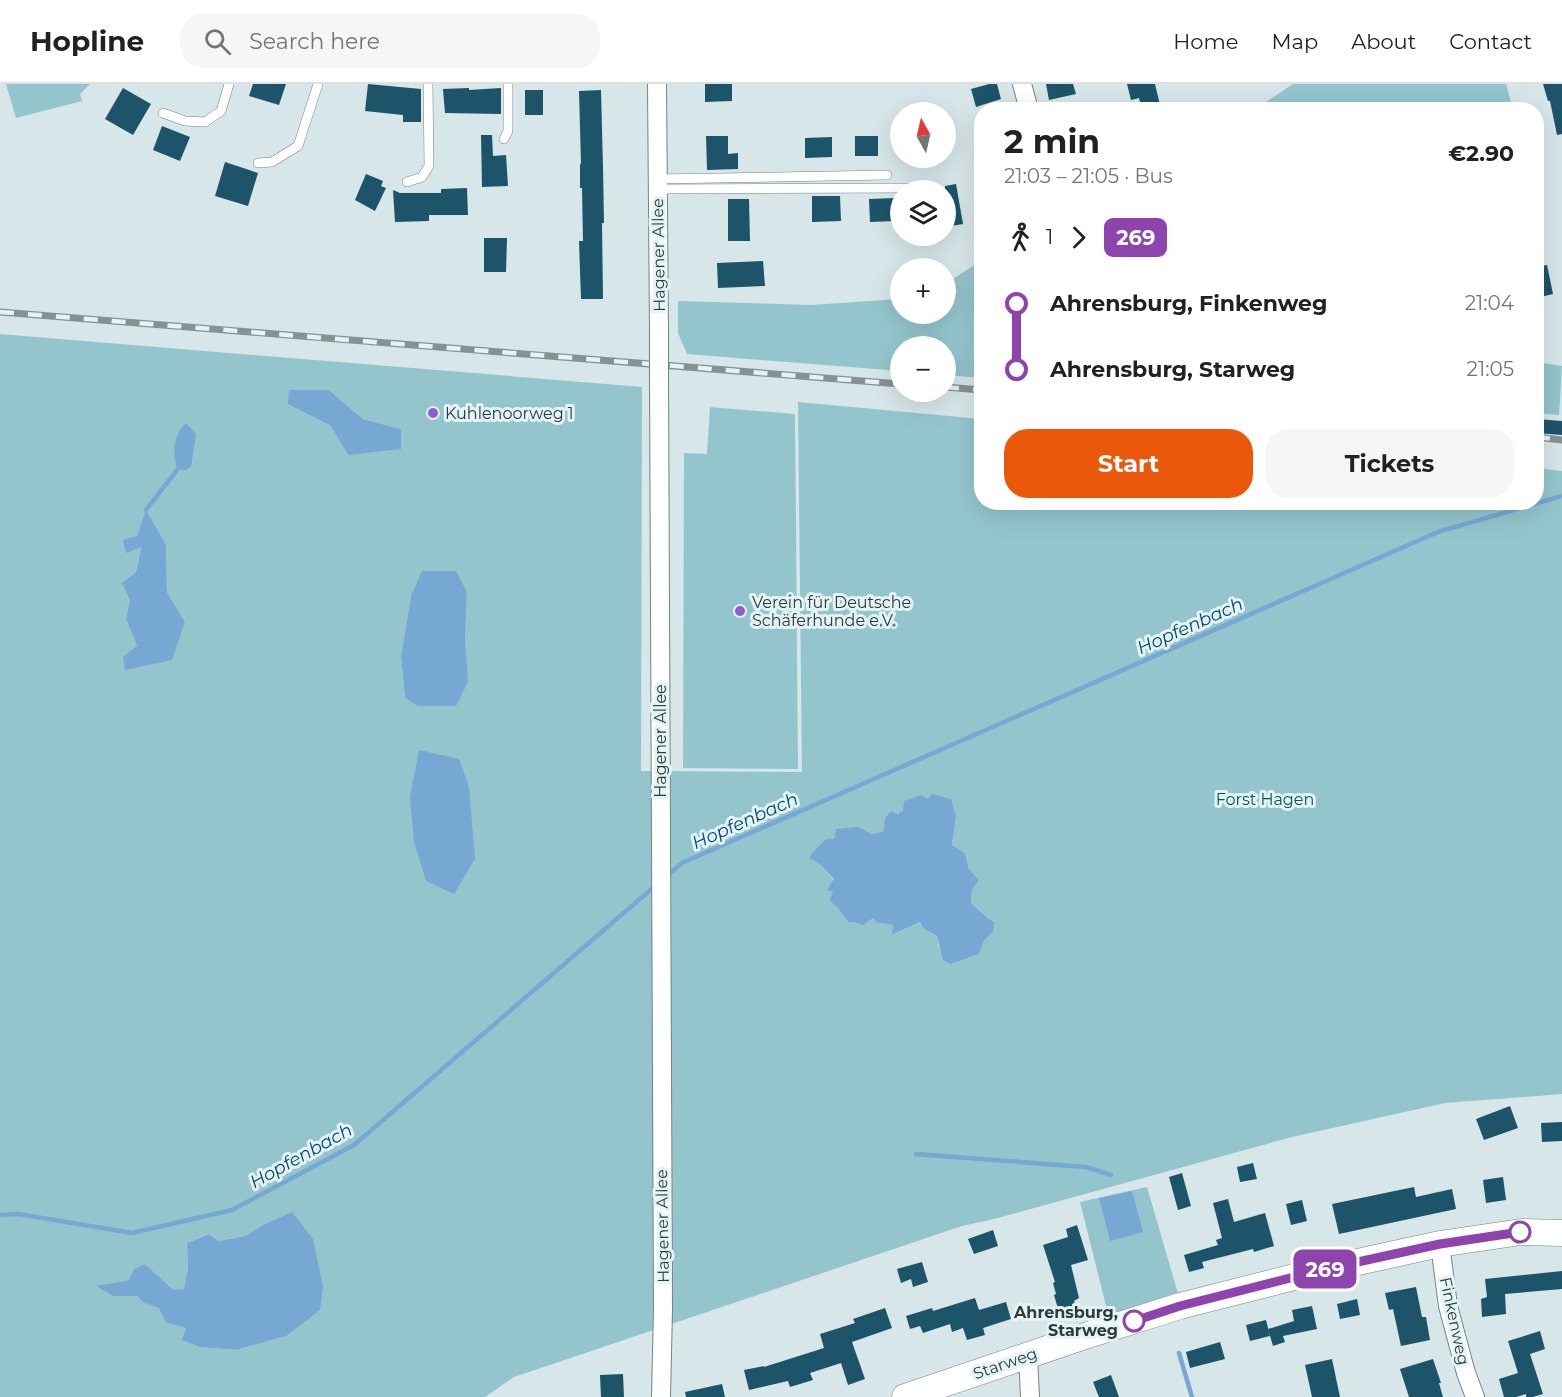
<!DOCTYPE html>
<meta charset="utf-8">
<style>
body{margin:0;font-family:Montserrat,sans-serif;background:#f6f6f6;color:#202124;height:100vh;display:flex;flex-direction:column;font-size:22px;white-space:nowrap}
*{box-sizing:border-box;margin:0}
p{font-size:20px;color:#757577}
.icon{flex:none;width:33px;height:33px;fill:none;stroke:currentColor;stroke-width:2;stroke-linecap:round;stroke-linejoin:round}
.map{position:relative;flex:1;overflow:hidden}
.panel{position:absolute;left:974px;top:18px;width:570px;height:408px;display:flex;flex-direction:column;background:#fff;border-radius:24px;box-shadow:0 6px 24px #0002}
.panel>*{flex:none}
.badge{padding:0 12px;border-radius:9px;font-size:21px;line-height:39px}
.needle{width:39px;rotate:352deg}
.buttons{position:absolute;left:890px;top:18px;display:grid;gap:12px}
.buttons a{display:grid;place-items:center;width:66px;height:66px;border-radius:50%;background:#fff;box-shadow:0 6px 24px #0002;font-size:30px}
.map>.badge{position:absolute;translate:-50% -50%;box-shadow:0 0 0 3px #fff}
.legs{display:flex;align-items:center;gap:9px;height:66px;padding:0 30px;font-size:20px}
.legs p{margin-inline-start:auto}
.summary{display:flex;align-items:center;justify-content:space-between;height:102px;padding:0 30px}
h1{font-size:33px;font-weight:700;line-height:45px}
.primary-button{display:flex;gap:12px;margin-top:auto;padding:12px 30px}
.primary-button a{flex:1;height:69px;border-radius:24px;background:#ea580c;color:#fff;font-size:24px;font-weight:700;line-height:69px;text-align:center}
.primary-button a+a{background:#f6f6f6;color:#202124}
ul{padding:0 30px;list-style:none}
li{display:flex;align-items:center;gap:21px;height:66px;font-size:22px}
li i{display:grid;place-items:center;width:9px;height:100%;margin:0 8px;background:currentColor}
li i::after{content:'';width:15px;height:15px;margin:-8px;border:4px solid;border-radius:50%;background:#fff}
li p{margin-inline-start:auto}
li:first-child i{background:linear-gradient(#0000 50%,currentColor 0)}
li:last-child i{background:linear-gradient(currentColor 50%,#0000 0)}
header{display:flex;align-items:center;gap:36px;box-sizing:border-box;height:84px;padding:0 30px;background:#fff;border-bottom:2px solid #e0e0e0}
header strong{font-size:28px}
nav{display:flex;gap:33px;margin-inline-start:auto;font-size:21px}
.search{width:420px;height:54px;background:#f6f6f6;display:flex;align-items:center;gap:15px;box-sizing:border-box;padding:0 21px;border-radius:24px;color:#757577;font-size:22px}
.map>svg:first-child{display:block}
.green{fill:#94c5cd;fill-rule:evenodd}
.water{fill:#76a8d3}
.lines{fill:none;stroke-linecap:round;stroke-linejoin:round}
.stream{stroke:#76a8d3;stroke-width:4.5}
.building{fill:#1d5469}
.lane-casing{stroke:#748385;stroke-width:10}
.street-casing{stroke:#748385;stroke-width:20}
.secondary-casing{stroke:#748385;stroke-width:27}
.lane{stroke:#fff;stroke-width:9}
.street{stroke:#fff;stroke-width:18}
.secondary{stroke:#fff;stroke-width:26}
.rail-casing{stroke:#869193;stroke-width:7}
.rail{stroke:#e3f4f6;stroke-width:4.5;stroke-dasharray:14;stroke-linecap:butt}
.street-bridge-casing{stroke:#748385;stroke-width:20;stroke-linecap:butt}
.street-bridge{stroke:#fff;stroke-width:18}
.line-1-casing{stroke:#fff;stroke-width:14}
.line-1{stroke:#8e44ad;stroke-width:9}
.poi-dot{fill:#8f5cd5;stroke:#e3f4f6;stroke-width:2}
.stop-1-dot{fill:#fff;stroke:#8e44ad;stroke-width:3}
.labels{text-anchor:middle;stroke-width:6;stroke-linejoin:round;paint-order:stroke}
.street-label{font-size:16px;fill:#33393a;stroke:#e3f4f6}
.poi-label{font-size:16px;fill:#33393a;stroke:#e3f4f6;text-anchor:start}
.park-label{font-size:16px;fill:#07545c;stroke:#e3f4f6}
.stop-label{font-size:16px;font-weight:bold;fill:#33393a;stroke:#e3f4f6;text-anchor:end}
.water-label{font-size:18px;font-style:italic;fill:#09466f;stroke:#e3f4f6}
</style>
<header>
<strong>Hopline</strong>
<div class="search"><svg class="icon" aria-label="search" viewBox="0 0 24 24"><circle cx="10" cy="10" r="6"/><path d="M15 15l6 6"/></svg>Search here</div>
<nav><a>Home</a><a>Map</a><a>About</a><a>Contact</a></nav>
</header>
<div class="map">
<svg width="1562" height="1313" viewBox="0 0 1562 1313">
<rect width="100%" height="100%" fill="#d6e6e9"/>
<g class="green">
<path d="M6 0H90L80 10 82 17 16 34Z"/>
<path d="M1293 0H1506L1513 25H1459L1456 23 1444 26H1254Z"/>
<path d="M981 177V294L945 291V262H900V287L687 270 678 249V217L811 221 900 215V230H945V200Z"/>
<path d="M0 250 642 303 641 687 802 688 798 318 981 335V418H1536V384L1562 387V1010L1445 1019 1292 1053 994 1135 962 1142 514 1293 485 1313H0ZM329 306 363 335 401 345 348 371 330 341ZM146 427 166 461 167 508 185 538 137 562 126 535 141 463 137 452ZM467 508 465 558 405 614 401 572 411 512ZM927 715 956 733 952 761 965 769 969 785 979 796 972 806 971 819 990 836 993 848 984 857 979 870 951 880 939 863 937 852 924 845 920 838 893 851 894 841 877 839 873 833 848 838 838 824 829 816 833 808 828 806 834 796 819 780 809 774 834 756 859 743 872 750 884 747 898 730ZM261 1142 286 1252 236 1266 199 1263 183 1256 186 1244 159 1224 145 1219 137 1212H113L97 1202 129 1196 145 1180 173 1207 184 1205 188 1183 187 1159 209 1150 218 1157 245 1152Z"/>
<path d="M1536 278 1562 282 1559 331 1536 329Z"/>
<path d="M710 323 795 330 798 685 683 684 684 369 707 370Z"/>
<path d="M1147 1103 1179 1213 1108 1230 1080 1118Z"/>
</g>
<g class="water">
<path d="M289 306H329L363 335 401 345V365L348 371 330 341 288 320Z"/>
<path d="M186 339 196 350 191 383 186 386H177C173 367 172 353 186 339Z"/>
<path d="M146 426 166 461 167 508 185 538 172 576 125 586 123 573 137 562 126 535 130 516 122 499 136 488 141 463 126 469 123 456 137 452Z"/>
<path d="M422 487H456L467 508 465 558 468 598 456 622H418L405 614 401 572 411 512Z"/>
<path d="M419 666 459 675 469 703 475 775 454 810 426 797 414 758 410 713Z"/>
<path d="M932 710 951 715 956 733 952 761 965 769 969 785 979 796 972 806 971 819 990 836 994 838 993 848 984 857 979 870 951 880 943 876 937 852 924 845 920 838 892 851 893 841 877 839 873 834 863 841 855 838H848L838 824 829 816 833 808 827 806 834 795 819 780 809 774 812 769 826 755H834L836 745 859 743 872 750 884 747 885 734 891 727 898 730 903 727 904 717 921 711 928 715Z"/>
<path d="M1132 1107 1143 1148 1110 1157 1099 1114Z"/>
<path d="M292 1128 313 1155 323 1203 320 1226 286 1252 236 1266 199 1263 182 1256 186 1244 166 1238 159 1224 144 1219 137 1212H113L96 1202 129 1196 134 1185 145 1180 173 1206 184 1205 188 1183 187 1159 209 1150 218 1157 245 1152 261 1142Z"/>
</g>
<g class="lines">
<g class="stream">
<path d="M146 426 177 386"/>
<path d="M666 793 682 779 1438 448 1562 412"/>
<path d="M916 1070 1086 1083 1111 1091"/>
<path d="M0 1131 18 1130 132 1149 232 1126 354 1061 655 802"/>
<path d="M1179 1269 1192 1313"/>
</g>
</g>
<g class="building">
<path d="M253 0H286L279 21 249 12Z"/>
<path d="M368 0 421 5V38H403V31L365 27Z"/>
<path d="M705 0H732V17L705 18Z"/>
<path d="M989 0H997L1001 15 976 23 971 5Z"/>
<path d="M1046 0H1073L1076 10 1049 16Z"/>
<path d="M1127 0H1155L1160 21 1142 25 1139 14 1131 16Z"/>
<path d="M1543 0H1562V50L1557 51 1550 17H1548Z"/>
<path d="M123 4 151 20 133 51 105 35Z"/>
<path d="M469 4V6L501 4V30L445 29 443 5Z"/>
<rect x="525" y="6" width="18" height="25"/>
<path d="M601 6 603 83 604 139H602L603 215H581L579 157H583L582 104H580V80H581L579 7Z"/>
<path d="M162 42 190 53 180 77 153 66Z"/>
<path d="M481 51H492L493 72 506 71 508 102 482 103Z"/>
<path d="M706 52H728V70L738 69V85L707 86Z"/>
<rect x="855" y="52" width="23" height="20"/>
<path d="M832 53V73L805 74V54Z"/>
<path d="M225 78 258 89 248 122 215 112Z"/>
<path d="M366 90 383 97 381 102 386 104 375 127 355 116Z"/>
<path d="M956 100 963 140 945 143V102Z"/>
<path d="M467 104 468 131H429V137L395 138 393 106 400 109H441V105Z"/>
<path d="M812 112H840L841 137 812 138Z"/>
<path d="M896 114V137L870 138 869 115Z"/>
<path d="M728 115H749L750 157H728Z"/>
<path d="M484 154H507L506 188H484Z"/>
<path d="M763 177 765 202 718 204 717 179Z"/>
<path d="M1547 181 1553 210 1536 214V183Z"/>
<path d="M1536 335 1562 337V351L1536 349Z"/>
<path d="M1510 1022 1518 1044 1484 1056 1476 1035Z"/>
<path d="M1562 1038V1057L1542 1058 1541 1039Z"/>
<path d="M1253 1079 1257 1095 1240 1098 1237 1083Z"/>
<path d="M1182 1089 1191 1122 1178 1126 1169 1093Z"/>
<path d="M1503 1093 1506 1116 1486 1119 1483 1096Z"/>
<path d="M1414 1103 1416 1113 1452 1105 1456 1125 1339 1150 1332 1120Z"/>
<path d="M1228 1115 1234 1138 1265 1129 1274 1162 1254 1168 1253 1165 1202 1178 1204 1184 1189 1188 1184 1171 1218 1161 1216 1156 1222 1154 1213 1119Z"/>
<path d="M1302 1116 1307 1137 1291 1141 1286 1120Z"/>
<path d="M1077 1141 1088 1176 1071 1181 1079 1214 1074 1217 1076 1224 1059 1228 1054 1211 1056 1210 1053 1199 1055 1198 1043 1161 1068 1153 1066 1145Z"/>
<path d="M993 1146 998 1162 974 1170 968 1155Z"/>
<path d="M922 1178 928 1198 913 1203 911 1195 901 1199 897 1185Z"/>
<path d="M1562 1187V1205L1505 1210 1506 1230 1482 1233 1481 1215 1487 1213 1485 1195Z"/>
<path d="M1416 1203 1422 1233H1426L1430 1256 1401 1262 1393 1225 1389 1226 1385 1209Z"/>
<path d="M975 1214 979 1226 1006 1218 1011 1235 983 1244 985 1251 967 1256 963 1244 952 1248 950 1240 923 1249 920 1242 910 1245 906 1232 932 1224 933 1227Z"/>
<path d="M1357 1215 1360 1231 1340 1235 1337 1220Z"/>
<path d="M1312 1222 1317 1245 1283 1252 1285 1258 1273 1262 1268 1245 1294 1237 1292 1226Z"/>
<path d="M885 1224 892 1244 852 1258 865 1295 848 1301 841 1279 810 1289 813 1296 790 1303 788 1297 749 1306 744 1286 764 1282V1283L824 1264 820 1250 855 1239 853 1235Z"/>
<path d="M1266 1236 1270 1252 1250 1257 1246 1241Z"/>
<path d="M1540 1247 1545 1265 1530 1270 1543 1310 1533 1313H1526V1310L1516 1313H1504L1499 1295 1518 1289 1508 1257Z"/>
<path d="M1220 1258 1225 1275 1190 1284 1186 1268Z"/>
<path d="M1332 1275 1340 1313H1312L1305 1281Z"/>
<path d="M1433 1275 1441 1299H1439L1443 1313H1409L1400 1285Z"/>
<path d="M623 1290 624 1313H601L600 1291Z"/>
<path d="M1111 1291 1119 1313H1099L1093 1298Z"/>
<path d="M722 1300 725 1313H686L685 1308Z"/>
</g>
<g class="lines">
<g class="lane-casing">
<g id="lane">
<path d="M163 29 185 37 205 38 221 27 229 0"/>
<path d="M504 55 508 47V0"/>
<path d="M258 79 272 78 298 62 318 0"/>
<path d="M657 95 887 91"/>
<path d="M407 98 422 93 429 82 428 0"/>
<path d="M658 105 911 104"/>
</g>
</g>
<g class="street-casing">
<g id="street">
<path d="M657 0 659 247"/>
<path d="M1022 0 1029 26"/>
<path d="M659 290 663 1225 661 1313"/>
<path d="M1440 1160 1448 1222 1466 1289 1475 1313"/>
<path d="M1028 1272 1030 1313"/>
</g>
</g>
<g class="secondary-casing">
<path id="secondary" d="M905 1313 1085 1252 1180 1222 1326 1185 1440 1160 1521 1148 1562 1149"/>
</g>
<use href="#lane" class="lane"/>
<use href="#street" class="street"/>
<use href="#secondary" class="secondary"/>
<g class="rail-casing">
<g id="rail">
<path d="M0 228 900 300"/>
<path d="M945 303 981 306"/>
<path d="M1536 353 1562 356"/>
</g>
</g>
<use href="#rail" class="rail"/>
<g class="street-bridge-casing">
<path id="street-bridge" d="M659 290V247"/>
</g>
<use href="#street-bridge" class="street-bridge"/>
</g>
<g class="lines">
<g class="line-1-casing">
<path id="line-1" d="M1134 1237 1180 1222 1326 1185 1440 1160 1520 1148"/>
</g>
<use href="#line-1" class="line-1"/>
</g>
<g class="poi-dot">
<circle cx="433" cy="329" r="6"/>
<circle cx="740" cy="527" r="6"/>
</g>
<g class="stop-1-dot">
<circle cx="1520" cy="1148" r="10"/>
<circle cx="1134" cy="1237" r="10"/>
</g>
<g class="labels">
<g class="street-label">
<text transform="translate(658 171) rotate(-91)" y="6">Hagener Allee</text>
<text transform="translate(660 657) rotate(-90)" y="6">Hagener Allee</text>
<text transform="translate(662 1142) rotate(-91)" y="6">Hagener Allee</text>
<text transform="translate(1455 1237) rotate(78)" y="6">Finkenweg</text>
<text transform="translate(1005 1279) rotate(-19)" y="6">Starweg</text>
</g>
<g class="poi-label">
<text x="445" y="335">Kuhlenoorweg 1</text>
<text x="752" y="524">Verein für Deutsche<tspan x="752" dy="18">Schäferhunde e.V.</tspan></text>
</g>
<g class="park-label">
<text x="1265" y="721">Forst Hagen</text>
</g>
<g class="stop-label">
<text x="1118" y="1234">Ahrensburg,<tspan x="1118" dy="18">Starweg</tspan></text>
</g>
<g class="water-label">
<text transform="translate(1190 542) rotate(-24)" y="6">Hopfenbach</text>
<text transform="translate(745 737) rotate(-24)" y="6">Hopfenbach</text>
<text transform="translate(301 1072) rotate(-29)" y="6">Hopfenbach</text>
</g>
</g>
</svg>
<div class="buttons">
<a><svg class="needle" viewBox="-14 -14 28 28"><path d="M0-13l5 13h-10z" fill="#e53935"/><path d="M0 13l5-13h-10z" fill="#757577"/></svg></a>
<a><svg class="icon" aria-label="layers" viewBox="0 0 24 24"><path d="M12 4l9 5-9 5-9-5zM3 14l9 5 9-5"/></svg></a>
<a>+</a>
<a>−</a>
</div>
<b class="badge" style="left:1325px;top:1185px;background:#8e44ad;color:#fff">269</b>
<section class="panel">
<div class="summary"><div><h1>2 min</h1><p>21:03 – 21:05 · Bus</p></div><b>€2.90</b></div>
<div class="legs"><svg class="icon" aria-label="walk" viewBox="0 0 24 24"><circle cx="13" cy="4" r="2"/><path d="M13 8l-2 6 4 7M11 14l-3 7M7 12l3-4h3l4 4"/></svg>1<svg class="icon" aria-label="forward" viewBox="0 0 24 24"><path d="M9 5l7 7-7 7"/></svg><b class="badge" style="background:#8e44ad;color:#fff">269</b></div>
<ul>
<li><i style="color:#8e44ad"></i><b>Ahrensburg, Finkenweg</b><p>21:04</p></li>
<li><i style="color:#8e44ad"></i><b>Ahrensburg, Starweg</b><p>21:05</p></li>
</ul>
<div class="primary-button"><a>Start</a><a>Tickets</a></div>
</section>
</div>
